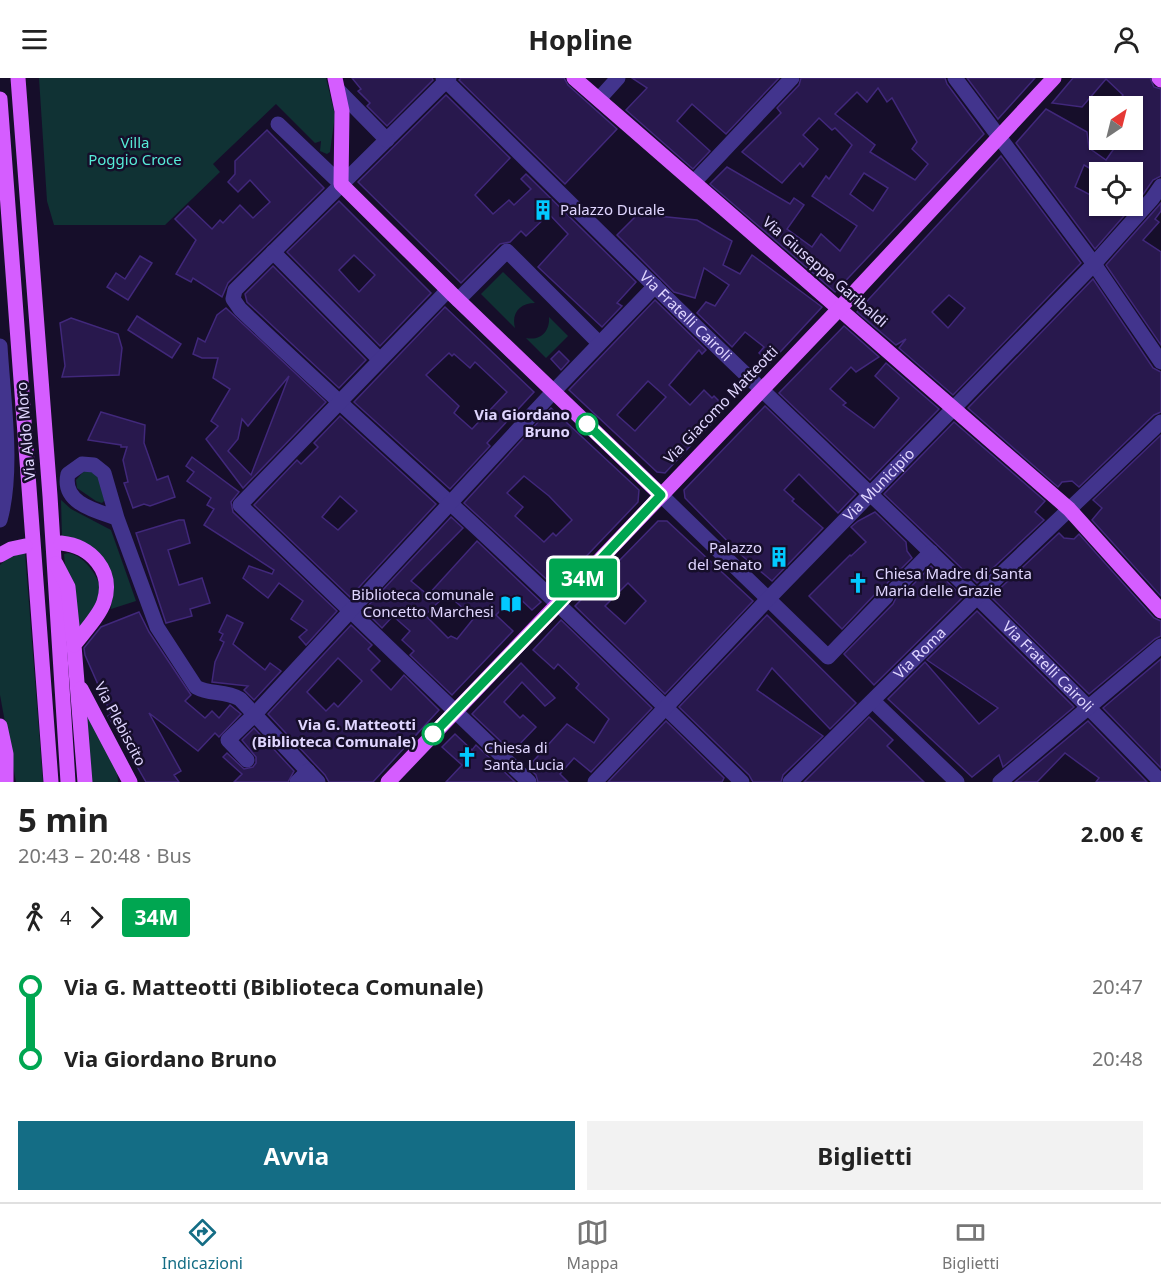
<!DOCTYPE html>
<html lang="it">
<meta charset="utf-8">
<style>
body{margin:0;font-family:"Noto Sans",sans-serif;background:#f2f2f2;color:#222;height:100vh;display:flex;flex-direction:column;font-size:22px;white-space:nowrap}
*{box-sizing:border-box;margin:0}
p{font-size:20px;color:#767676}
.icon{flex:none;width:33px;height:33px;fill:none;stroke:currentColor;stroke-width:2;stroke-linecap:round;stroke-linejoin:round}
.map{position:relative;height:704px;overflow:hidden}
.details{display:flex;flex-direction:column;background:#fff;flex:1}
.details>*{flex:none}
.badge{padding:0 12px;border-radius:4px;font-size:21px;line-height:39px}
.needle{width:39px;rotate:35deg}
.buttons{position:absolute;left:1089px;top:18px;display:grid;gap:12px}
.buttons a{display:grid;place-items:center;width:54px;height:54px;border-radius:0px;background:#fff;box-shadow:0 2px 4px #0004;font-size:30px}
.map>.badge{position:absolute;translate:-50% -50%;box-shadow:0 0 0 3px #fff}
.legs{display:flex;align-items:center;gap:9px;height:66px;padding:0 18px;font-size:20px}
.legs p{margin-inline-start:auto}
.overview{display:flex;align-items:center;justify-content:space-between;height:102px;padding:0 18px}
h1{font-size:33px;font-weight:700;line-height:45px}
.button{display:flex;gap:12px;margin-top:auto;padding:12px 18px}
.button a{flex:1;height:69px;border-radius:0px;background:#146d85;color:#fff;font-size:24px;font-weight:700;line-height:69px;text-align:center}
.button a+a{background:#f2f2f2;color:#222}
ul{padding:0 18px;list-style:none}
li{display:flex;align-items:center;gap:21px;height:72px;font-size:22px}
li i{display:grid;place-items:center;width:9px;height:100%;margin:0 8px;background:currentColor}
li i::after{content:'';width:15px;height:15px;margin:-8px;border:4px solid;border-radius:50%;background:#fff}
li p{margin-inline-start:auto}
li:first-child i{background:linear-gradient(#0000 50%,currentColor 0)}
li:last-child i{background:linear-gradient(currentColor 50%,#0000 0)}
header{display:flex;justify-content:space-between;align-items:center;height:78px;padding:0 18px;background:#fff;font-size:27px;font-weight:700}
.dock{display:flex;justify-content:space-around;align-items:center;height:84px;border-top:2px solid #e0e0e0;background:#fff;font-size:16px;color:#767676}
.dock a{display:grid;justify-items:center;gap:3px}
.dock .on{color:#146d85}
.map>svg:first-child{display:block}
.green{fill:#103234}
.building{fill:#28184d;stroke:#41287b;stroke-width:1.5;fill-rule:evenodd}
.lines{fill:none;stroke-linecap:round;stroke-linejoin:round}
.minor{stroke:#42348d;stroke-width:15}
.major{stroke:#d55dff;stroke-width:15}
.line-1-casing{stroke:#fff;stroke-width:14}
.line-1{stroke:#00a651;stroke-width:9}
.stop-1-dot{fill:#fff;stroke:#00a651;stroke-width:3}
.labels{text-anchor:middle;stroke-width:5;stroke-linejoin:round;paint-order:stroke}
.park-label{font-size:15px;fill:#56ebd7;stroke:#160e2a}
.poi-label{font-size:15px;fill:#e0d6ff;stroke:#160e2a;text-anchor:start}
.street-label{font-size:15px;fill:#e0d6ff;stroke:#160e2a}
.stop-label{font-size:15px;font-weight:bold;fill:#e0d6ff;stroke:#160e2a;text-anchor:end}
</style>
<header><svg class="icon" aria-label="menu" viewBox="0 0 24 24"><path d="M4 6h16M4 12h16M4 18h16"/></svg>Hopline<svg class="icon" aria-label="person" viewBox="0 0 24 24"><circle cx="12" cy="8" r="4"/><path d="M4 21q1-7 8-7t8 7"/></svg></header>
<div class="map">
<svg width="1161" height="704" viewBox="0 0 1161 704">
<rect width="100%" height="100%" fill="#160e2a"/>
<g class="green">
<path d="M39 0H326L335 37 330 74 327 76 320 73 321 63 315 65 276 26 213 86 220 94 165 147H54L47 123Z"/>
<path d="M503 194 535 225C520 225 511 235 515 250L481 216Z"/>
<path d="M549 239 568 258 546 280 526 260C540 263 550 254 549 239Z"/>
<path d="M90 392 100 399 105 422 102 425 96 423 77 410 76 402 84 393Z"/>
<path d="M61 422 71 431 111 452 136 523 111 531 113 502 62 460Z"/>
<path d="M25 475 43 704H16L0 617V487L9 479Z"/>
<path d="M68 475C85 477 106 505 99 522 95 533 84 544 77 554L66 498 64 476Z"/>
<path d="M84 637 89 638 117 693 118 704H90Z"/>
</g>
<g class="building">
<path d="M352 0H432L433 2 387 48 367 28 370 25 358 13 361 11Z"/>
<path d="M461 0H564L568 7 617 51 565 106 459 2Z"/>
<path d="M632 0H779L726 56 692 26 677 43 710 73 693 91 626 32 647 10Z"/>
<path d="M801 0H945L947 6 984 56 835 214 710 106 727 89 790 126 794 120 804 127 787 151 812 169 821 156 840 173 857 148 812 118 826 98 829 101 852 67 835 50 832 52 819 40 803 57 818 71 803 89 800 85 782 105 742 74 781 35 777 30 799 7ZM878 10 887 24 892 20 917 64 912 71 928 86 915 102 870 74 875 67 835 36 857 14 867 24ZM864 95 888 110 873 133 850 116Z"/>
<path d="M967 0H1035L998 41Z"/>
<path d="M1073 0H1150L1154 9 1161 11V98L1153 102 1144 115 1095 171 1016 65 1046 31 1087 54 1089 70 1106 82 1120 62H1132V28H1114L1123 17 1106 1 1082 29 1052 25ZM1084 87 1096 94H1132V128H1100V122L1075 109Z"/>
<path d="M446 17 510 80 475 117 493 136 509 122 514 127 531 111 521 101 526 96 636 204 617 225 622 228 602 249 538 189 568 156 549 136 526 158 521 153 510 164 500 166 461 205 358 104Z"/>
<path d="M267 52 324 110 228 205 222 219 193 200 191 204 176 196 196 162 175 141 188 128 212 151 220 142 223 145 240 127 253 140 270 124 250 102 238 114 228 104 235 96V83Z"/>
<path d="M1001 78 1081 185 953 317 899 270 906 261 896 267 857 234ZM949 217 965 230 948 250 932 234Z"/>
<path d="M339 123 431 215 380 268 287 174ZM354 177 375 197 359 214 339 192Z"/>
<path d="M1161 125V133L1155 141 1159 144 1143 162 1161 174V267L1106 187Z"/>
<path d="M638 136 697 142 732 163 723 187 740 196 752 177 822 229 770 285 759 275 764 269 745 254 732 269 697 235 706 224 715 228 729 207 704 190 695 220 674 214 617 157Z"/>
<path d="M140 178 152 185 128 222 107 209 116 195 125 201Z"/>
<path d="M273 188 366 282 339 310 247 224 245 216Z"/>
<path d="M1093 201 1153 290 1161 294V334L1154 337 1079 409 1072 403 1062 404 1058 409 968 330Z"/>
<path d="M655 222 706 272 702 276 699 272 669 307 690 327 704 312 712 320 714 318 726 330 665 395 657 394 569 312ZM648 303 666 319 635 353 617 337Z"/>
<path d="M445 229 534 314 487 365 490 368 450 411 354 324ZM449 275 452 278 454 276 470 290 475 284 507 314 472 351 454 335 459 328 426 297Z"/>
<path d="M226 230 326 324 243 410 206 361 218 348 211 343 230 311 213 300 218 280H202L193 276 198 260 205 264 217 237ZM289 298 251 397 228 373 238 361 242 341 248 348Z"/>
<path d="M137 238 181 266 172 280 128 252Z"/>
<path d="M71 240 118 256 122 270 119 297 62 299 65 288 60 245Z"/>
<path d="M844 248 879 279 856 294 851 289 830 311 846 325 843 327 874 350 899 320 875 298 886 285 939 331 870 402 779 315Z"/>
<path d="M559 273 569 283 561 292 551 281Z"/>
<path d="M765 328 856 416 838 435 799 396 784 412 794 421 792 423 823 450 772 503 740 476 685 420 684 412Z"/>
<path d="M551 330 639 412 638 424 556 510 464 425ZM524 398 549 418 572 442 556 458 553 455 544 464 515 438 523 429 507 415Z"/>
<path d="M101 334 145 347 144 365 157 402 168 398 175 419 150 428 144 426 133 430 124 405 128 404 123 382 127 369H121V367L88 362Z"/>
<path d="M340 338 436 426 350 519 254 427 297 382 301 386 318 369 314 365ZM340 418 357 433 338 452 322 439Z"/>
<path d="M954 344 1045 423 1035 434 1044 442 977 505 884 416Z"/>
<path d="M1161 357V518L1092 442 1102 430 1093 422Z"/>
<path d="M192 379 239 414 231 424 233 434 337 533 306 567 299 559 307 552 291 541 303 523 279 505 268 520 254 509 243 500 249 488 272 496 274 492 204 447 214 431 207 427 211 420 187 403 194 394 186 388Z"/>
<path d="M875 434 906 464 907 473 912 480 888 504 885 510 879 512 842 551 809 518 850 477 851 478 866 464 851 449 858 443Z"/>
<path d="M451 439 463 450 411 503 428 517 477 463 541 524 532 532 516 517 496 537 513 553 452 617 410 577 414 573 402 562 410 553 393 538 382 550 364 532ZM447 516 474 540 457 561 451 558 448 560 425 537Z"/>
<path d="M179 442H184L190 465 168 472 179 507 202 500 210 525 190 531 192 538 166 545 136 455Z"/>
<path d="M658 443H667L753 523 665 616 575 528ZM628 505 646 523 625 546 605 528Z"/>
<path d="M1059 455 1064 460 1074 461 1079 456 1154 540 1161 543V558L1155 561 1089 616 991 519Z"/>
<path d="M931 488 963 519 874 607 844 576 893 526 896 520 902 518Z"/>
<path d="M977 533 1074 629 1003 689 999 677 972 699 888 621 925 584 979 646 998 630 927 582Z"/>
<path d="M139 534 149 554 191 617 185 623 205 640 212 633 219 640 230 627 241 636 219 659 215 655 198 673 149 635 181 693 174 697 179 704H146L108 638 111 636 85 577 84 570 101 549Z"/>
<path d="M227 537 243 545 233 566 265 592 270 585 281 593 254 622 244 612 248 608 212 604 215 584 224 564 220 562 223 556 219 554Z"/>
<path d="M767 537 856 625 830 651 772 590 757 612 823 658 783 697 781 704H753L749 697 679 629Z"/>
<path d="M561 542 652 630 591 694 574 680 560 696 568 704H538L536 697 528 689 567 646 594 665 609 641 576 610 579 606 558 586 554 591 533 572Z"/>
<path d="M351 547 372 567 368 571 380 583 371 592 391 612 404 597 439 632 373 704H329L325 697 268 636ZM338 580 362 603 338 629 334 625 326 633 307 614Z"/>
<path d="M1161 581V690L1103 630Z"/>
<path d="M521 585 555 620 545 628 522 604 504 624 520 640 523 637 536 649 512 674 472 636Z"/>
<path d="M869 639 893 662 887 668 924 704H804Z"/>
<path d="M666 643 724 700 722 704H608Z"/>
<path d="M1088 643 1147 704H1096L1099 700 1065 675 1037 704H1015Z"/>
<path d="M254 650 294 693 288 704H234L242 696 223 679 227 675 244 691 253 689 256 685V679L242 662Z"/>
<path d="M455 656 472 672 476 667 515 704H446L462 687 442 669Z"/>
</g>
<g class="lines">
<g class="minor">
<path id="s1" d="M443 0C549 104 654 209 761 311 896 441 1032 569 1161 704"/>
<path d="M449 0 235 212 233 221 240 231C309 297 380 361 450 425 549 516 646 610 742 704"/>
<path d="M955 0 1094 186 1161 284"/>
<path d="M338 12 387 62"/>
<path d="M599 21 618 0"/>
<path d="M278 46 341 106"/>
<path d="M694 104 792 0"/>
<path d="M273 174 379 281"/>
<path d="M448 212 240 427 529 704"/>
<path d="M458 222 507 173 599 265"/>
<path d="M0 268C3 320 14 392 0 442"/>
<path d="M661 417 828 579 886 519"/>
<path d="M117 440C96 433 61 425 68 396L82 386 94 387 104 395 117 440 157 549 196 609C210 617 224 612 240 621L318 704"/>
<path d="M895 511 931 474"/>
<path d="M873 623 957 704"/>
<path d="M247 682 228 662 255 636 553 314 655 208"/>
<path d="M297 704 308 693"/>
<path id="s2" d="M595 704 769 520 1094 186 1152 121 1161 108"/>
<path id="s3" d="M790 704 977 519 1161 344"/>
<path d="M1000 704 1161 568"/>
</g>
<g class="major">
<path d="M18 0 50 418 68 704"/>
<path d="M335 0 342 33 341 106 454 218 661 417"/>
<path d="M574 0 1069 431 1161 533"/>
<path d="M1159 0 1161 2"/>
<path d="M0 21 51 704"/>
<path d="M61 465C91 468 114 493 104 524 100 537 83 555 74 567L85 704"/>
<path d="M0 477 11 471 25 468"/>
<path d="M56 486 68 509 74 567"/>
<path d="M81 611 130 704"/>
<path d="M0 648 6 676V704"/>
<path d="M388 704 839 231 1054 0"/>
</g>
</g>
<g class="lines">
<g class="line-1-casing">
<path id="line-1" d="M433 656 558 527 661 417 587 346"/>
</g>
<use href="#line-1" class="line-1"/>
</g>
<defs>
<g id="building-bare" transform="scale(1.62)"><path d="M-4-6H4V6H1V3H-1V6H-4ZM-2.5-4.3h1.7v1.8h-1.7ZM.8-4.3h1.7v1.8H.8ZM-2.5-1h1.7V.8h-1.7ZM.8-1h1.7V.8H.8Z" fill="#02c9ff" stroke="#160e2a" stroke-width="2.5" paint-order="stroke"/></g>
<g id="church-bare" transform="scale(1.62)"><path d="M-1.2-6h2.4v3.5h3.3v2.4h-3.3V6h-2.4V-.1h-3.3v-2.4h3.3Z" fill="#02c9ff" stroke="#160e2a" stroke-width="2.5" paint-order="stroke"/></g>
<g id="library-bare" transform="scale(1.62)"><path d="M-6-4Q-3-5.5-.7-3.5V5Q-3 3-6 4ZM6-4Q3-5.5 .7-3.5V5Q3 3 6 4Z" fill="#02c9ff" stroke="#160e2a" stroke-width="2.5" paint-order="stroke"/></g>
</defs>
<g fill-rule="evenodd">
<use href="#building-bare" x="543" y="132"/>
<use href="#building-bare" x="779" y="479"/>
<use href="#church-bare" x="858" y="505"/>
<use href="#library-bare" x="511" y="526"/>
<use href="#church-bare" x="467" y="679"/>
</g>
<g class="stop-1-dot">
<circle cx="587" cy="346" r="10"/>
<circle cx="433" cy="656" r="10"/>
</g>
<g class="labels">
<g class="park-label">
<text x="135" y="70">Villa<tspan x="135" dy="17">Poggio Croce</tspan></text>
</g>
<g class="poi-label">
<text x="560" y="137">Palazzo Ducale</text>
<text x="762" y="475" text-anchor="end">Palazzo<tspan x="762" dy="17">del Senato</tspan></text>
<text x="875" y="501">Chiesa Madre di Santa<tspan x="875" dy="17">Maria delle Grazie</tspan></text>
<text x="494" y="522" text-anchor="end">Biblioteca comunale<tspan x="494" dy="17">Concetto Marchesi</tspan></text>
<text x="484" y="675">Chiesa di<tspan x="484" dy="17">Santa Lucia</tspan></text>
</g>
<g class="street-label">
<text transform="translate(825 194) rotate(41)" y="5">Via Giuseppe Garibaldi</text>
<text dy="5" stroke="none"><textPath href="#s1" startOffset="340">Via Fratelli Cairoli</textPath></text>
<text transform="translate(721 327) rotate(-46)" y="5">Via Giacomo Matteotti</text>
<text transform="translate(26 353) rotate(-95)" y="5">Via Aldo Moro</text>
<text dy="5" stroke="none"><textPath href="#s2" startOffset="411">Via Municipio</textPath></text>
<text dy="5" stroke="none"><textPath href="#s3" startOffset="183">Via Roma</textPath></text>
<text dy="5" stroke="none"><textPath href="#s1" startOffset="844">Via Fratelli Cairoli</textPath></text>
<text transform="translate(120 646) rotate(62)" y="5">Via Plebiscito</text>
</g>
<g class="stop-label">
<text x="570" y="342">Via Giordano<tspan x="570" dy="17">Bruno</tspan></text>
<text x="416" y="652">Via G. Matteotti<tspan x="416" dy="17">(Biblioteca Comunale)</tspan></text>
</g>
</g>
</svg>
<div class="buttons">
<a><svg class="needle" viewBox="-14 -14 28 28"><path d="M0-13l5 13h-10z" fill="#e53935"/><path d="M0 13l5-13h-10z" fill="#767676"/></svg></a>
<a><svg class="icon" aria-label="locate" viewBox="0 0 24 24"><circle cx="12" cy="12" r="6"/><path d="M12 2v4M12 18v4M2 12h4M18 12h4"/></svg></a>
</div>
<b class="badge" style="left:583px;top:500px;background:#00a651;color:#fff">34M</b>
</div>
<section class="details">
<div class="overview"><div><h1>5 min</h1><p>20:43 – 20:48 · Bus</p></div><b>2.00 €</b></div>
<div class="legs"><svg class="icon" aria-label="walk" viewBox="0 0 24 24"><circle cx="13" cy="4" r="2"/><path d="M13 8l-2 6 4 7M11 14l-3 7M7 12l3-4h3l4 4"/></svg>4<svg class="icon" aria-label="forward" viewBox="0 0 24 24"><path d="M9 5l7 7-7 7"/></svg><b class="badge" style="background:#00a651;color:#fff">34M</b></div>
<ul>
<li><i style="color:#00a651"></i><b>Via G. Matteotti (Biblioteca Comunale)</b><p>20:47</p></li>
<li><i style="color:#00a651"></i><b>Via Giordano Bruno</b><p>20:48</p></li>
</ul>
<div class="button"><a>Avvia</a><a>Biglietti</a></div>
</section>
<nav class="dock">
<a class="on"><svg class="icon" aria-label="directions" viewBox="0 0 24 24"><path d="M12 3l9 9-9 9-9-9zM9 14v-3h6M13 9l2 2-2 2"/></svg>Indicazioni</a>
<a><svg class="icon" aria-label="map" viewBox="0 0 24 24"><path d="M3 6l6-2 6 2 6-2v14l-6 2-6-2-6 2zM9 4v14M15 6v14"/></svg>Mappa</a>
<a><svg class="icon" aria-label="tickets" viewBox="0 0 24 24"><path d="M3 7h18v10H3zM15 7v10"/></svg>Biglietti</a>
</nav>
